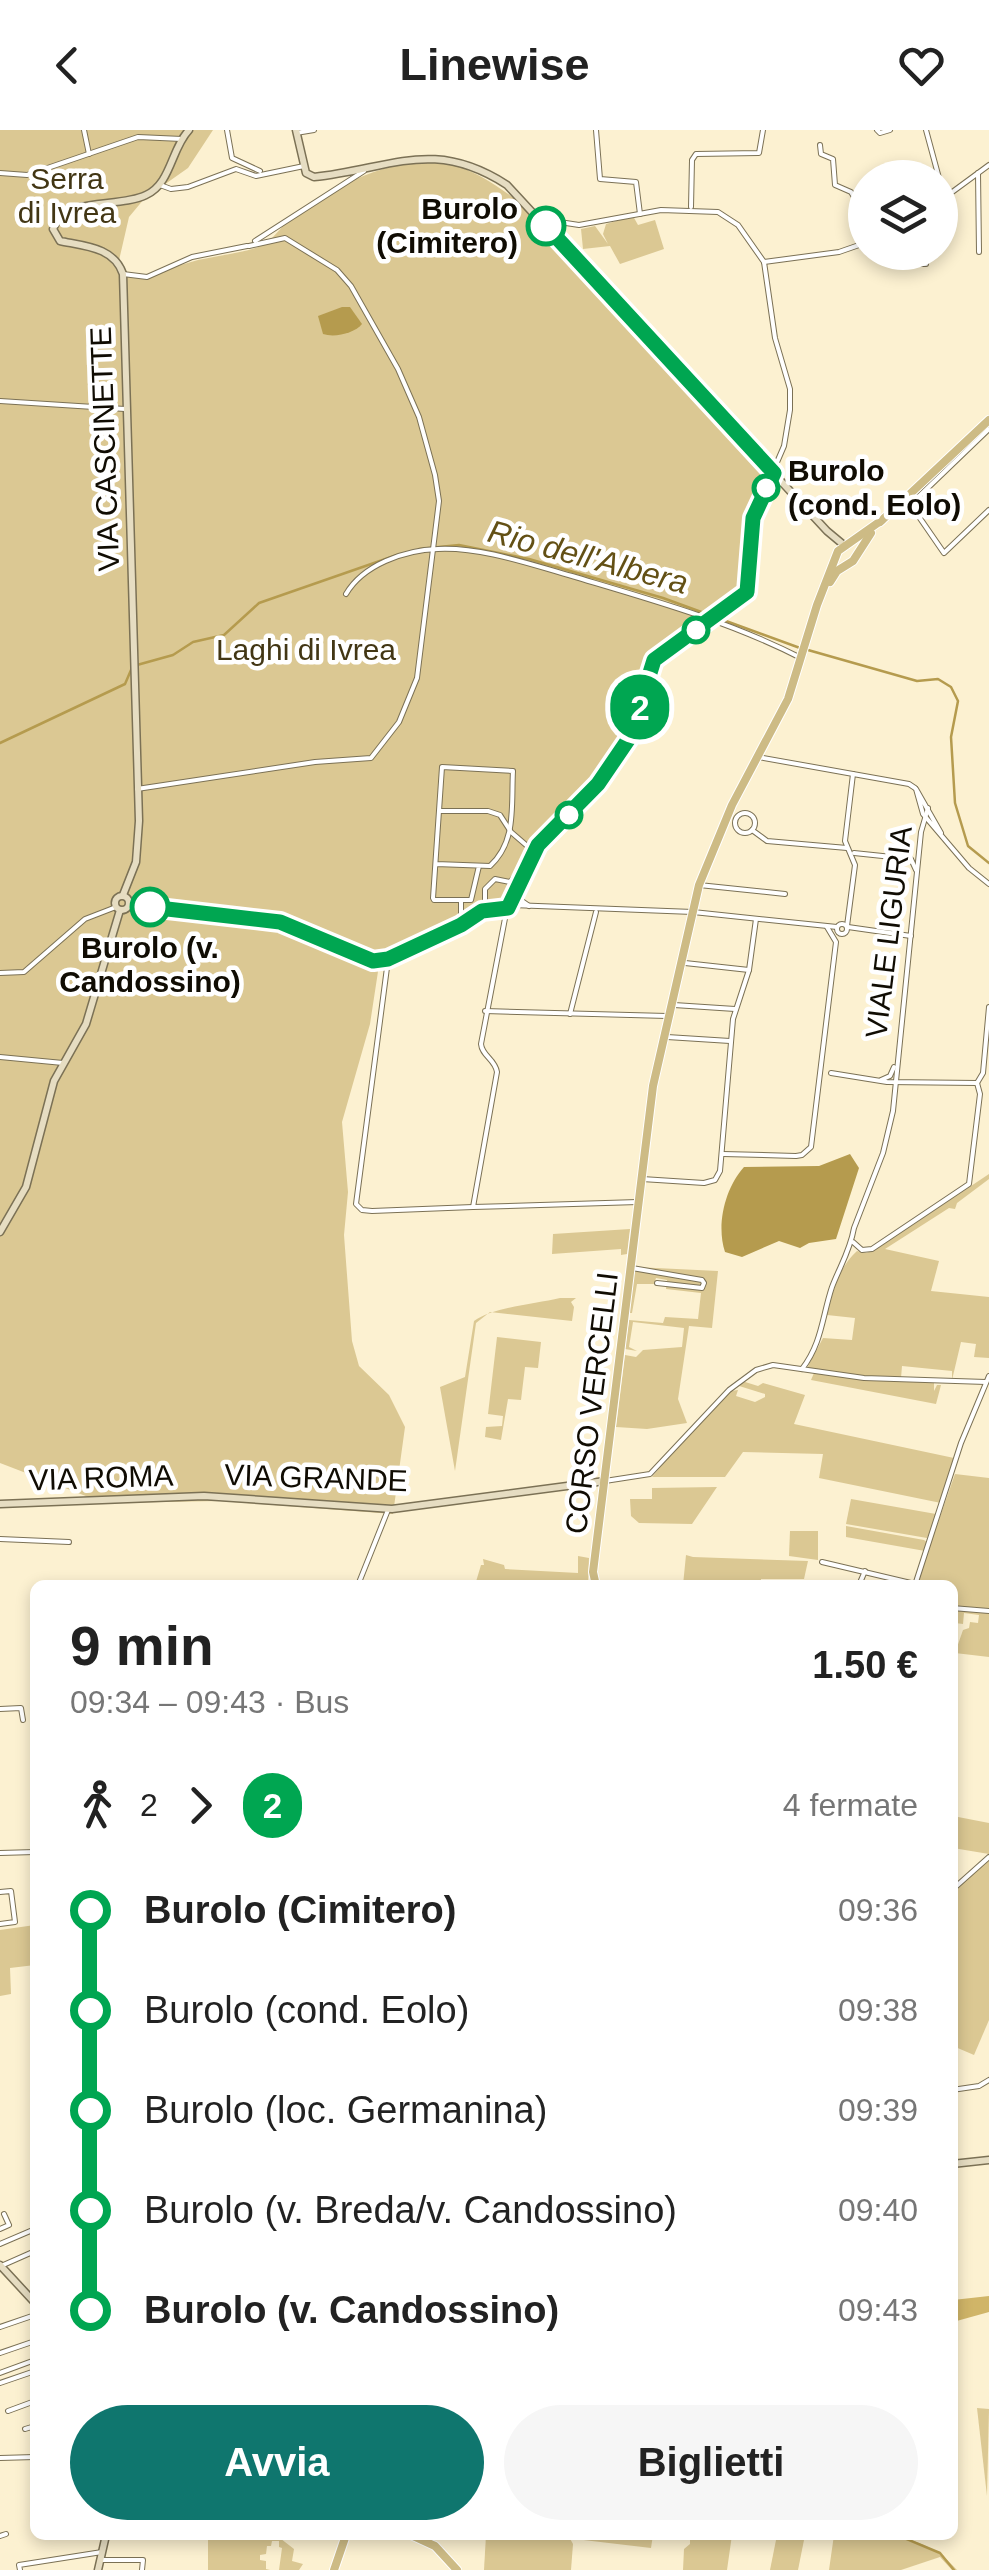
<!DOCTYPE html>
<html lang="it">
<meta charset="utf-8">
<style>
body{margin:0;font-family:Helvetica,sans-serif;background:#f6f6f6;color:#222;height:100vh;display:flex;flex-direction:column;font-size:38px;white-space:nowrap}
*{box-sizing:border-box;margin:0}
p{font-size:32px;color:#767676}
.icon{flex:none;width:55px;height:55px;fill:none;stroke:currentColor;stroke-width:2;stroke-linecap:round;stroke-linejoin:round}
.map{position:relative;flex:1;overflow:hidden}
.sheet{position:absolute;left:30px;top:1450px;width:928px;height:960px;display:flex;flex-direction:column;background:#fff;border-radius:15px;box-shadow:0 5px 15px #0003}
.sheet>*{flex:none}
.badge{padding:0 20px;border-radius:32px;font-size:35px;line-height:65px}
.tools{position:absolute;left:848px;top:30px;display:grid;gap:20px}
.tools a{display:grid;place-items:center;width:110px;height:110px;border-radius:50%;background:#fff;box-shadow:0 5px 15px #0003;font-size:50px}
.map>.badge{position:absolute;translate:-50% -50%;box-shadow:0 0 0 5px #fff}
.legs{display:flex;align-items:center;gap:15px;height:110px;padding:0 40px;font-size:32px}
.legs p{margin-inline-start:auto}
.headline{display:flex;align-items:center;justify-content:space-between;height:170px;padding:0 40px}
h1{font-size:55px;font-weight:700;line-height:75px}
.button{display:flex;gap:20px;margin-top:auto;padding:20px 40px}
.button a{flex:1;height:115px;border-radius:60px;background:#0f766e;color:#fff;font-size:40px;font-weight:700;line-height:115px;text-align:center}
.button a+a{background:#f6f6f6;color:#222}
ul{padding:0 40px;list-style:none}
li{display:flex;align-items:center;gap:35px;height:100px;font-size:38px}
li i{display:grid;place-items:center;width:15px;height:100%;margin:0 12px;background:currentColor}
li i::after{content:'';width:25px;height:25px;margin:-12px;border:8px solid;border-radius:50%;background:#fff}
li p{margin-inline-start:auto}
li:first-child i{background:linear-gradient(#0000 50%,currentColor 0)}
li:last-child i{background:linear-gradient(currentColor 50%,#0000 0)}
header{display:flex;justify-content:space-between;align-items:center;height:130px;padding:0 40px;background:#fff;font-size:45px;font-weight:700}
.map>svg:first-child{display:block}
.green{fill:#dbc893}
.forest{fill:#d0b568}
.water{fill:#b59b4e}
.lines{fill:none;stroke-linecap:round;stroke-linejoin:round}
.stream{stroke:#b59b4e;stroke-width:2.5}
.street-casing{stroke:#7b7155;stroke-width:6}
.secondary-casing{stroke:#7b7155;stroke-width:9}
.primary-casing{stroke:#fff;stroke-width:10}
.street{stroke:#fff;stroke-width:4}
.secondary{stroke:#e6ddc2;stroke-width:6}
.primary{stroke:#cdbb85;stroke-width:8}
.line-1-casing{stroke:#fff;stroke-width:22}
.line-1{stroke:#00a651;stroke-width:15}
.stop-1-dot{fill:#fff;stroke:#00a651;stroke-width:5}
.labels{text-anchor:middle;stroke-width:9;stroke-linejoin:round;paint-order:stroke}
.park-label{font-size:30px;fill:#423614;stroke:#fff}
.stop-label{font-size:30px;font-weight:bold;fill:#100c03;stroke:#fff;text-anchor:end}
.street-label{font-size:30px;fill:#100c03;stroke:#fff}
.water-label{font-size:32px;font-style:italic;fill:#635015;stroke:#fff}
</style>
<header><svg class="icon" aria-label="back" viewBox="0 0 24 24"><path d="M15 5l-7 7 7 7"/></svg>Linewise<svg class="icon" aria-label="heart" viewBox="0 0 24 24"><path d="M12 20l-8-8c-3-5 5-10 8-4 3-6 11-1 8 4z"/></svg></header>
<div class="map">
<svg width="989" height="2440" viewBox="0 0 989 2440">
<rect width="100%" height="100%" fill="#fcf1d1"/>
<g class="green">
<path d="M0 0H213L188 38 144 69 129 87 117 139C155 152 157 141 191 132 209 126 252 123 266 113 276 106 283 94 293 86 331 57 402 21 451 34 476 41 497 56 518 71L766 340 763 367 753 388V447L735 475 657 528 637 597 614 635 571 686 545 710 522 755 501 779 379 835 370 894 342 992 348 1062 344 1105 352 1211 359 1236 389 1265 405 1297 393 1384 220 1371 104 1373 0 1333Z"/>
<path d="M633 86 638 95 655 90 664 119 620 134 610 116 583 119 581 99 595 96 608 114 603 104 606 94Z"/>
<path d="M989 1044V1049L957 1073 955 1079 949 1078 885 1119 939 1131 931 1161 989 1167V1228L974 1227 976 1214 961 1212 952 1250V1241L902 1236 901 1248 834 1244 807 1238 823 1208 852 1210 855 1188 827 1185C833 1161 839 1137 857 1121L866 1123 875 1120Z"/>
<path d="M630 1099 627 1124 621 1125V1119L552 1124 553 1104Z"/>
<path d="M635 1137 718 1141 712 1198 689 1196 678 1269 687 1293 647 1299 616 1297 625 1225 636 1227 643 1220 682 1217 684 1198 633 1192 629 1217 637 1221 625 1219 629 1190 663 1193 665 1187 698 1189 701 1163 666 1159 667 1150 656 1148 654 1154H637L632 1183H629Z"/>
<path d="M560 1168H576L571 1172 574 1177 572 1191 490 1182 476 1193 455 1341 440 1257 465 1247 474 1191C493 1177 535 1174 560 1168Z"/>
<path d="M497 1207 541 1212 538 1238 525 1237 521 1270 508 1269 501 1310 485 1307 486 1297 502 1296 503 1286 488 1284Z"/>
<path d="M814 1243 865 1250 934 1252V1261L937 1255H941L936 1274 811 1250Z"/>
<path d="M742 1251 758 1256 763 1253 805 1265 794 1294 954 1328 941 1373 819 1348 823 1324 743 1322 725 1347H652L694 1297 731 1261 738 1260 736 1266 755 1272 765 1267V1264L736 1255Z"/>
<path d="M955 1344 989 1348V1479L953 1477 952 1455H916Z"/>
<path d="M717 1357 692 1394 639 1393 631 1386 630 1369H652V1358Z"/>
<path d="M851 1369 936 1384 937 1385 927 1408 846 1394Z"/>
<path d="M846 1396 924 1410 928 1413 925 1421 846 1407Z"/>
<path d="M790 1401H818V1430L789 1426Z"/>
<path d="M686 1425 693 1427 808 1431 804 1449H761V1455H683Z"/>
<path d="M578 1426 589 1428 588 1455 534 1450 532 1455H475L481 1435H484L483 1429 504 1435 505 1439 578 1443Z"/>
<path d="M953 1479 989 1483V1527L955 1523 963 1500 969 1498 970 1492 978 1493 979 1485 964 1483 963 1494 955 1493Z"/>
<path d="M953 1686 989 1693V1724L953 1718Z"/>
<path d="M989 1729V1890L974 1925 953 1916 952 1762Z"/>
<path d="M35 1795V1835L10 1838 11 1864 0 1866V1800Z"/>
<path d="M977 2278 989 2279 987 2366Z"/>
<path d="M208 2405 221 2410 223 2405H237L238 2409 276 2405 294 2419 292 2431 303 2434 299 2440H279L282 2418 279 2417V2411H272L271 2416H267L266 2424 260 2425V2430L266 2431V2439L270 2440H208Z"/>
<path d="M486 2405H568L573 2414 571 2440H484Z"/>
<path d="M573 2405H653L651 2418 575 2409Z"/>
<path d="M690 2405H732L727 2440H683L684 2419 690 2414Z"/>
<path d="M777 2405H805L798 2440H770Z"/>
<path d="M834 2405C882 2405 923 2401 957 2440H952L940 2427 901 2440H829Z"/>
</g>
<path class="forest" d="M989 2166V2182L953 2192V2170Z"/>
<g class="water">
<path d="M342 177H350L362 194C355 203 335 208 323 204L318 186Z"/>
<path d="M850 1024 859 1038 836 1109 809 1113 800 1118 779 1111 742 1127 725 1122C716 1095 725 1058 744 1037L819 1036Z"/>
</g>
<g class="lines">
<g class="stream">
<path d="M419 419 459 415 529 429 663 468 800 518"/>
<path d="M808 520 917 551 938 549 951 557 958 571 951 607 955 673 968 716 989 733"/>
<path d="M137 535 173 525 193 512 224 505 259 473 397 425"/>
<path d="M0 613 125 554 131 540"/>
<path d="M897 2405 940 2423 954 2440"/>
</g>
<g class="street-casing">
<g id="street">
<path d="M84 0 89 24"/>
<path d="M227 0 232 28 260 41"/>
<path d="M596 0 600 49 636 52 640 84"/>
<path d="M877 0 880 3 890 0"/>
<path d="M926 0 939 48"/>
<path d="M296 3 314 0"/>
<path d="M820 15 821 24 833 29 835 55 851 62 854 67 864 113"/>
<path d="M0 43 27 45 138 7 182 9"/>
<path d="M978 43 979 122"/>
<path d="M940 50 945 67"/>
<path d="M160 55 171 59 188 57 236 39 256 46 304 36"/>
<path d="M940 71 989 35"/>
<path d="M691 77 692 30 696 24 759 23 763 0"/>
<path d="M540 89 579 95 661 80 718 82 738 95 764 132"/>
<path d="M255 111 364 41"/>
<path d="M904 122V134H926"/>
<path d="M764 132 839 122 862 114"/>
<path d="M123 144 147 147 192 127 247 116"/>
<path d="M0 271 125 279"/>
<path d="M906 368 944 423 989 380"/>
<path d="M912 373 989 299"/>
<path d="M346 464C363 435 404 420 438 419 482 417 529 434 572 446 649 469 729 491 801 528"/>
<path d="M758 627 909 654 915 658"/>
<path d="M137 659 315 632 371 628 399 592 417 548 439 371 435 345 419 287 398 239 351 156 337 140 285 108 249 116"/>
<path d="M440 681H488L500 685 511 702 533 721"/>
<circle cx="745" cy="693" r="10"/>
<path d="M752 700 767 711 847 718"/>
<path d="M941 703 916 659 923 684 969 738 989 754"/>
<path d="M854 723 911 729 916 740"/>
<path d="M436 734 490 736C517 711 511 676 513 641L442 637 433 768 434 770H471L479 736"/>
<path d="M510 752 527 733"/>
<path d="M699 755 785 764"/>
<path d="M129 774 280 792 373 831 388 829 474 787 485 778V759L495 749 510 752 519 769 529 776"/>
<path d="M512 775 693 782 837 797"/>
<path d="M507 778 481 914C482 926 495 929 497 942L473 1077 638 1072"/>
<path d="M482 781 503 780 512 775 538 715 598 655 630 607 654 530 747 462 753 388 784 316 790 280V259L775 208 764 132"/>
<circle cx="842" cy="799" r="5"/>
<path d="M461 795V771"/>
<path d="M847 796 855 735 845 711 853 644"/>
<path d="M848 797 911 806"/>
<path d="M388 830 356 1074 362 1080 372 1081 473 1077"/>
<path d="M685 833 749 840"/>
<path d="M0 843 24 842 85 789 116 777"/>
<path d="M674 875 735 879"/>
<path d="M485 881 667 886"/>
<path d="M570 884 596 782"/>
<path d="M667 907 730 911"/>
<path d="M0 927 63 933"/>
<path d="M831 943 887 952 977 953 983 943 989 877"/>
<path d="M881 950 890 946 894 937"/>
<path d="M723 1024 796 1026 802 1025 811 1017 836 812 827 797"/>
<path d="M642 1049 704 1053 715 1050 720 1041 733 889 749 840 756 789"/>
<path d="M853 1112 862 1120 872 1119 969 1054 980 964 977 953"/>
<path d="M632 1138 702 1150 704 1153 702 1158 657 1153"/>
<path d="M802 1239C822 1213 822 1187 832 1157 840 1136 850 1121 854 1098L883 1023 893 981 921 702 928 678"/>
<path d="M605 1351 650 1344 729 1260 756 1240 773 1235 864 1248 986 1252"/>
<path d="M0 1409 69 1412"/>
<path d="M822 1432 915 1454"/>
<path d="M358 1455 388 1380"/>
<path d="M844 1455H855"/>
<path d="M859 1455 865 1441"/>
<path d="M915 1455 961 1313 989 1246"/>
<path d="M952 1478 989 1481"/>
<path d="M0 1579 21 1578 23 1590"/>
<path d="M0 1723 35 1722"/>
<path d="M952 1760 989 1727"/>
<path d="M0 1762 11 1761 15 1792 0 1794"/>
<path d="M952 1960 979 1956 989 1950"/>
<path d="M0 2099 9 2095 4 2084"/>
<path d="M0 2114 35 2099"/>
<path d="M1 2136 35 2121"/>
<path d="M0 2197 35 2185"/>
<path d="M0 2223 35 2211"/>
<path d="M0 2243 35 2230"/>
<path d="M0 2253 35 2241"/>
<path d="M8 2281 35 2271"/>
<path d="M25 2299 35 2296"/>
<path d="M0 2328 35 2327"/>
<path d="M0 2406 6 2404"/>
<path d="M102 2430H143L142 2440"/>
<path d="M20 2440 19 2435 102 2422"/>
</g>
</g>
<g class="secondary-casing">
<g id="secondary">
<path d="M296 0 306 43 314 47C391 39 433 7 507 55L827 401 845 416"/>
<path d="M123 765 136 732 139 691 123 144C114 117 84 116 60 111L53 99C66 65 117 79 146 65 171 54 171 19 189 0"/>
<circle cx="122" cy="773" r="7"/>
<path d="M0 1102 26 1057 54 951 86 894 120 780"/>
<path d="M0 1374 204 1366 392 1379 605 1351"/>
<path d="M952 2034 989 2030"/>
<path d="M0 2135 35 2173"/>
<path d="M98 2440 106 2405"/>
</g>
</g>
<g class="primary-casing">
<g id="primary">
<path d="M880 392 989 290"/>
<path d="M830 452 837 441 853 431 871 403"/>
<path d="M595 1451 593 1442 653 956 699 755 732 675 788 569 817 475 838 421 882 390"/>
<path d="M411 2405 435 2416 457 2440"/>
<path d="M334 2440 346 2405"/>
</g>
</g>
<use href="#street" class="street"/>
<use href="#secondary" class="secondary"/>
<use href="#primary" class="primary"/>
</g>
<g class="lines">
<g class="line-1-casing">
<path id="line-1" d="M150 777 280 792 373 831 388 829 461 795 482 781 508 778 538 715 598 654 630 607 654 530 747 462 753 388 774 343 546 96"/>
</g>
<use href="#line-1" class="line-1"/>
</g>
<g class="stop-1-dot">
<circle cx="546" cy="96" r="18"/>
<circle cx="766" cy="358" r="12"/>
<circle cx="696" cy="500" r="12"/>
<circle cx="569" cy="685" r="12"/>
<circle cx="150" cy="777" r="18"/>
</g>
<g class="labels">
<g class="park-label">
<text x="67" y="59">Serra<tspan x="67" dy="34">di Ivrea</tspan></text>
<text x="306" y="530">Laghi di Ivrea</text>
</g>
<g class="stop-label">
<text x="518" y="89">Burolo<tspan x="518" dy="34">(Cimitero)</tspan></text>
<text x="788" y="351" text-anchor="start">Burolo<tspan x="788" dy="34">(cond. Eolo)</tspan></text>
<text x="150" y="828" text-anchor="middle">Burolo (v.<tspan x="150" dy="34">Candossino)</tspan></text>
</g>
<g class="street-label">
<text transform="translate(105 319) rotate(-92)" y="10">VIA CASCINETTE</text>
<text transform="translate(889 802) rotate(-83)" y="10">VIALE LIGURIA</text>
<text transform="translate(592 1273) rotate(-83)" y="10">CORSO VERCELLI</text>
<text transform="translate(101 1348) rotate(-2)" y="10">VIA ROMA</text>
<text transform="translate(316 1348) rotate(2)" y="10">VIA GRANDE</text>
</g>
<g class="water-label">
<text transform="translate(588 427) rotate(15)" y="11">Rio dell'Albera</text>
</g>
</g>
</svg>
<div class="tools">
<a><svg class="icon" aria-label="layers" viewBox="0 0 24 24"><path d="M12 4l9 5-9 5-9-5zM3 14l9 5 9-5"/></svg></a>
</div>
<b class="badge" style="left:640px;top:577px;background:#00a651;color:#fff">2</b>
<section class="sheet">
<div class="headline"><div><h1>9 min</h1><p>09:34 – 09:43 · Bus</p></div><b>1.50 €</b></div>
<div class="legs"><svg class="icon" aria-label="walk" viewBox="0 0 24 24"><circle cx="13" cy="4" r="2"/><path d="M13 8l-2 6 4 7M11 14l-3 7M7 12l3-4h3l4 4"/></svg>2<svg class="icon" aria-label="forward" viewBox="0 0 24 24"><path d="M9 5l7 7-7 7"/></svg><b class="badge" style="background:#00a651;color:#fff">2</b><p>4 fermate</p></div>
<ul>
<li><i style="color:#00a651"></i><b>Burolo (Cimitero)</b><p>09:36</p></li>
<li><i style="color:#00a651"></i><span>Burolo (cond. Eolo)</span><p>09:38</p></li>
<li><i style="color:#00a651"></i><span>Burolo (loc. Germanina)</span><p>09:39</p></li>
<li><i style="color:#00a651"></i><span>Burolo (v. Breda/v. Candossino)</span><p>09:40</p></li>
<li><i style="color:#00a651"></i><b>Burolo (v. Candossino)</b><p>09:43</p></li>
</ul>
<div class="button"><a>Avvia</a><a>Biglietti</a></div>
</section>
</div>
